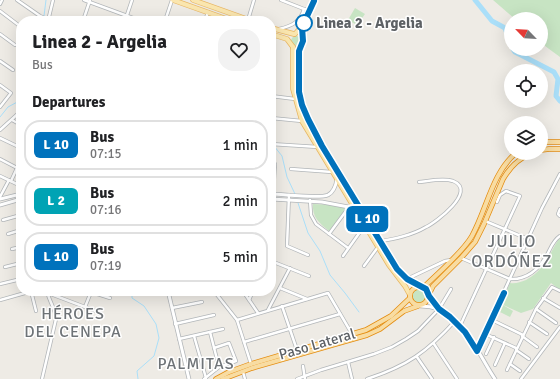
<!DOCTYPE html>
<meta charset="utf-8">
<style>
body{margin:0;font-family:Signika,sans-serif;background:#f2f2f2;color:#202124;height:100vh;display:flex;flex-direction:column;font-size:15px;white-space:nowrap}
*{box-sizing:border-box;margin:0}
p{font-size:13px;color:#757577}
.icon{flex:none;width:22px;height:22px;fill:none;stroke:currentColor;stroke-width:2;stroke-linecap:round;stroke-linejoin:round}
.map{position:relative;flex:1;overflow:hidden}
.sheet{position:absolute;left:16px;top:16px;width:260px;height:280px;display:flex;flex-direction:column;background:#fff;border-radius:16px;box-shadow:0 4px 16px #0002}
.sheet>*{flex:none}
.badge{padding:0 8px;border-radius:6px;font-size:14px;line-height:26px}
.needle{width:26px;rotate:295deg}
.fabs{position:absolute;left:504px;top:12px;display:grid;gap:8px}
.fabs a{display:grid;place-items:center;width:44px;height:44px;border-radius:50%;background:#fff;box-shadow:0 4px 16px #0002;font-size:20px}
.map>.badge{position:absolute;translate:-50% -50%;box-shadow:0 0 0 2px #fff}
h2{padding:0 16px;font-size:15px;line-height:36px}
.round{display:grid;place-items:center;flex:none;width:42px;height:42px;border-radius:16px;background:#f2f2f2}
.headline{display:flex;align-items:center;justify-content:space-between;height:68px;padding:0 16px}
h1{font-size:19px;font-weight:800;line-height:30px}
ul{padding:0;list-style:none}
li{display:flex;align-items:center;gap:12px;height:50px;margin:0 8px 6px;padding:0 8px;border:2px solid #e0e0e0;border-radius:16px}
li div{flex:1}
li b{display:block;font-size:15px}
li em{font-style:normal}
li .badge{min-width:44px;font-weight:700;text-align:center}
.map>svg:first-child{display:block}
.green{fill:#c7e4c3}
.lines{fill:none;stroke-linecap:round;stroke-linejoin:round}
.stream{stroke:#aadff9;stroke-width:1}
.river{stroke:#aadff9;stroke-width:5}
.minor-casing{stroke:#b2b6b9;stroke-width:4}
.tertiary-casing{stroke:#b2b6b9;stroke-width:4.5}
.primary-casing{stroke:#e8b664;stroke-width:5.5}
.trunk-casing{stroke:#e48c0f;stroke-width:5.5}
.minor{stroke:#fff;stroke-width:2.5}
.tertiary{stroke:#fff;stroke-width:3}
.primary{stroke:#fae6af;stroke-width:4}
.trunk{stroke:#f8dca2;stroke-width:4}
.line-casing{stroke:#fff;stroke-width:9}
.line{stroke:#0072bc;stroke-width:6}
.stop-dot{fill:#fff;stroke:#0072bc;stroke-width:2}
.labels{text-anchor:middle;stroke-width:3;stroke-linejoin:round;paint-order:stroke}
.stop-label{font-size:15px;font-weight:bold;fill:#5d6165;stroke:#fff;text-anchor:start}
.street-label{font-size:15px;fill:#5d6165;stroke:#fff}
.neighbourhood-label{font-size:16px;letter-spacing:1px;fill:#6e7377;stroke:#fff}
.quarter-label{font-size:17px;letter-spacing:1px;fill:#6e7377;stroke:#fff}
</style>
<div class="map">
<svg width="560" height="379" viewBox="0 0 560 379">
<rect width="100%" height="100%" fill="#eeebe5"/>
<g class="green">
<path d="M493 0H560V57L541 43V19H515Z"/>
<path d="M355 8 365 14 357 25 348 20Z"/>
<circle cx="296" cy="41" r="5"/>
<path d="M313 204 336 205 346 209 329 231C319 223 312 217 313 204Z"/>
<path d="M560 239V290L551 283 533 309 521 313 501 304 510 283C516 284 520 282 526 280 544 270 548 257 558 240Z"/>
<circle cx="419" cy="296" r="8"/>
<path d="M503 305 513 311 510 317 500 312Z"/>
</g>
<g class="lines">
<g class="stream">
<path d="M44 16 46 0"/>
<path d="M271 50 273 41"/>
<path d="M21 53 19 56 21 63"/>
<path d="M21 78 20 81 21 92"/>
<path d="M0 117 8 107 21 100"/>
<path d="M274 146 282 156 287 177 295 194"/>
<path d="M298 203 308 233 320 251 330 275 345 293 359 312"/>
<path d="M132 291V298L144 306 156 324 159 338 154 356 137 371 138 379"/>
</g>
<g class="river">
<path d="M475 0 492 21 505 28 511 44"/>
<path d="M513 49 515 52 554 72 558 79 556 96 560 101"/>
</g>
<g class="minor-casing">
<g id="minor">
<path d="M17 0 40 16 51 21"/>
<path d="M84 0 141 21"/>
<path d="M281 0 304 9H310"/>
<path d="M0 4 2 0"/>
<path d="M0 11 21 27"/>
<path d="M248 20 254 0"/>
<path d="M48 21 53 0"/>
<path d="M83 21 90 0"/>
<path d="M125 21 132 0"/>
<path d="M165 21 172 0"/>
<path d="M205 21 208 12"/>
<path d="M279 29C292 26 300 22 304 9"/>
<path d="M0 34 15 45"/>
<path d="M0 61 13 70"/>
<path d="M0 85 11 93 0 107"/>
<path d="M271 96 295 99"/>
<path d="M271 118 302 121"/>
<path d="M12 120 21 125"/>
<path d="M0 130 21 111"/>
<path d="M0 138 21 148"/>
<path d="M271 144 318 147"/>
<path d="M0 159 21 170"/>
<path d="M291 169 332 172"/>
<path d="M0 176 21 186"/>
<path d="M11 181 17 168"/>
<path d="M273 194 275 164"/>
<path d="M289 195 287 246 308 255"/>
<path d="M0 197 9 180"/>
<path d="M310 200 311 215 316 224 348 248"/>
<path d="M560 209 558 214 560 216"/>
<path d="M3 220 21 215"/>
<path d="M485 221 528 239"/>
<path d="M8 234 21 230"/>
<path d="M329 234 349 207"/>
<path d="M376 242C393 239 411 236 426 227 435 223 478 191 453 181 443 178 429 181 419 182"/>
<path d="M271 246 273 199"/>
<path d="M12 249 21 247"/>
<path d="M343 256 365 225"/>
<path d="M461 258 510 279C529 280 541 267 549 251 552 245 554 240 560 236"/>
<path d="M271 261 309 276"/>
<path d="M364 266 378 247"/>
<path d="M5 267 21 263"/>
<path d="M407 279 445 261 451 260"/>
<path d="M0 284 21 279"/>
<path d="M280 288 307 299"/>
<path d="M31 291 36 311"/>
<path d="M88 291 110 298"/>
<path d="M214 291 237 320 251 364"/>
<path d="M243 291 258 313"/>
<path d="M48 293 101 313"/>
<path d="M169 293 176 291"/>
<path d="M543 298 560 308"/>
<path d="M0 300 32 291"/>
<path d="M249 300 253 291"/>
<path d="M282 306 297 350"/>
<path d="M85 307 91 292"/>
<path d="M172 308 202 302"/>
<path d="M536 309 556 323"/>
<path d="M268 310 290 268"/>
<path d="M237 320 328 293 352 334"/>
<path d="M492 320 523 335"/>
<path d="M529 322 547 334"/>
<path d="M175 324 214 315"/>
<path d="M460 326 520 196 506 191 500 195 497 202"/>
<path d="M210 332 219 367"/>
<path d="M485 334 516 348"/>
<path d="M194 336 206 378"/>
<path d="M522 336 537 347"/>
<path d="M179 339 223 329"/>
<path d="M244 342 340 314"/>
<path d="M434 344 457 379"/>
<path d="M516 350 529 359"/>
<path d="M477 351 542 208 560 174"/>
<path d="M486 354 494 337"/>
<path d="M417 357 432 379"/>
<path d="M348 362 352 379"/>
<path d="M510 364 520 371"/>
<path d="M495 365 505 343"/>
<path d="M303 366 305 379"/>
<path d="M507 370 536 309 552 287 560 291"/>
<path d="M243 372 245 379"/>
<path d="M42 379 56 319C56 310 49 301 47 291"/>
<path d="M204 379 219 367 236 361 229 343 214 348"/>
<path d="M297 379 321 370 374 354 392 347 406 339 418 331 439 309 451 289"/>
<path d="M367 379C407 366 427 352 455 321"/>
<path d="M521 379 560 327"/>
</g>
</g>
<g class="tertiary-casing">
<g id="tertiary">
<path d="M271 194C282 194 319 199 328 195 334 192 336 185 337 179"/>
<path d="M0 199 21 194"/>
<path d="M271 199 322 202 354 208"/>
<path d="M0 205 21 199"/>
<path d="M168 291 189 379"/>
<path d="M429 296 439 309"/>
<path d="M420 306C426 306 433 307 439 309 465 319 480 357 495 379"/>
</g>
</g>
<g class="primary-casing">
<g id="primary">
<path d="M173 0 232 21"/>
<path d="M193 0 252 21"/>
<path d="M302 27 303 41 299 51 298 75 299 97 305 113 322 146 397 269 407 279 419 287"/>
<path d="M271 28 294 34"/>
<path d="M271 34 287 39 293 47"/>
<path d="M295 34 304 24 315 0"/>
<path d="M293 47V89L302 121 389 265 405 286 410 295"/>
</g>
</g>
<g class="trunk-casing">
<g id="trunk">
<path d="M541 142H560"/>
<path d="M541 150 549 149H560"/>
<circle cx="419" cy="296" r="9"/>
<path d="M423 288C437 274 463 252 472 236 487 209 492 173 516 153"/>
<path d="M429 294 433 286 461 258 475 242 484 224 503 179C510 167 519 158 532 153"/>
<path d="M216 379 229 372 251 364 366 330 391 316 410 298"/>
<path d="M223 379 252 368 367 335 380 329 404 311 418 306"/>
</g>
</g>
<use href="#minor" class="minor"/>
<use href="#tertiary" class="tertiary"/>
<use href="#primary" class="primary"/>
<use href="#trunk" class="trunk"/>
</g>
<g class="lines">
<g class="line-casing">
<path id="line" d="M314 1 302 27 303 41 299 51V92L302 105 308 119 322 146 397 269 407 279 426 289 429 296 439 309 450 317 465 332 477 351 504 293"/>
</g>
<use href="#line" class="line"/>
</g>
<circle class="stop-dot" cx="304" cy="23" r="8"/>
<g class="labels">
<g class="stop-label">
<text x="316" y="28">Linea 2 - Argelia</text>
</g>
<g class="street-label">
<text transform="translate(317 344) rotate(-16)" y="5">Paso Lateral</text>
</g>
<g class="neighbourhood-label">
<text x="73" y="319">HÉROES<tspan x="73" dy="18">DEL CENEPA</tspan></text>
<text x="196" y="369">PALMITAS</text>
</g>
<g class="quarter-label">
<text x="512" y="247">JULIO<tspan x="512" dy="20">ORDÓÑEZ</tspan></text>
</g>
</g>
</svg>
<div class="fabs">
<a><svg class="needle" viewBox="-14 -14 28 28"><path d="M0-13l5 13h-10z" fill="#e53935"/><path d="M0 13l5-13h-10z" fill="#757577"/></svg></a>
<a><svg class="icon" aria-label="locate" viewBox="0 0 24 24"><circle cx="12" cy="12" r="6"/><path d="M12 2v4M12 18v4M2 12h4M18 12h4"/></svg></a>
<a><svg class="icon" aria-label="layers" viewBox="0 0 24 24"><path d="M12 4l9 5-9 5-9-5zM3 14l9 5 9-5"/></svg></a>
</div>
<b class="badge" style="left:367px;top:219px;background:#0072bc;color:#fff">L 10</b>
<section class="sheet">
<div class="headline"><div><h1>Linea 2 - Argelia</h1><p>Bus</p></div><a class="round"><svg class="icon" aria-label="heart" viewBox="0 0 24 24"><path d="M12 20l-8-8c-3-5 5-10 8-4 3-6 11-1 8 4z"/></svg></a></div>
<h2>Departures</h2>
<ul>
<li><span class="badge" style="background:#0072bc;color:#fff">L 10</span><div><b>Bus</b><p>07:15</p></div><em>1 min</em></li>
<li><span class="badge" style="background:#00a3b4;color:#fff">L 2</span><div><b>Bus</b><p>07:16</p></div><em>2 min</em></li>
<li><span class="badge" style="background:#0072bc;color:#fff">L 10</span><div><b>Bus</b><p>07:19</p></div><em>5 min</em></li>
</ul>
</section>
</div>
